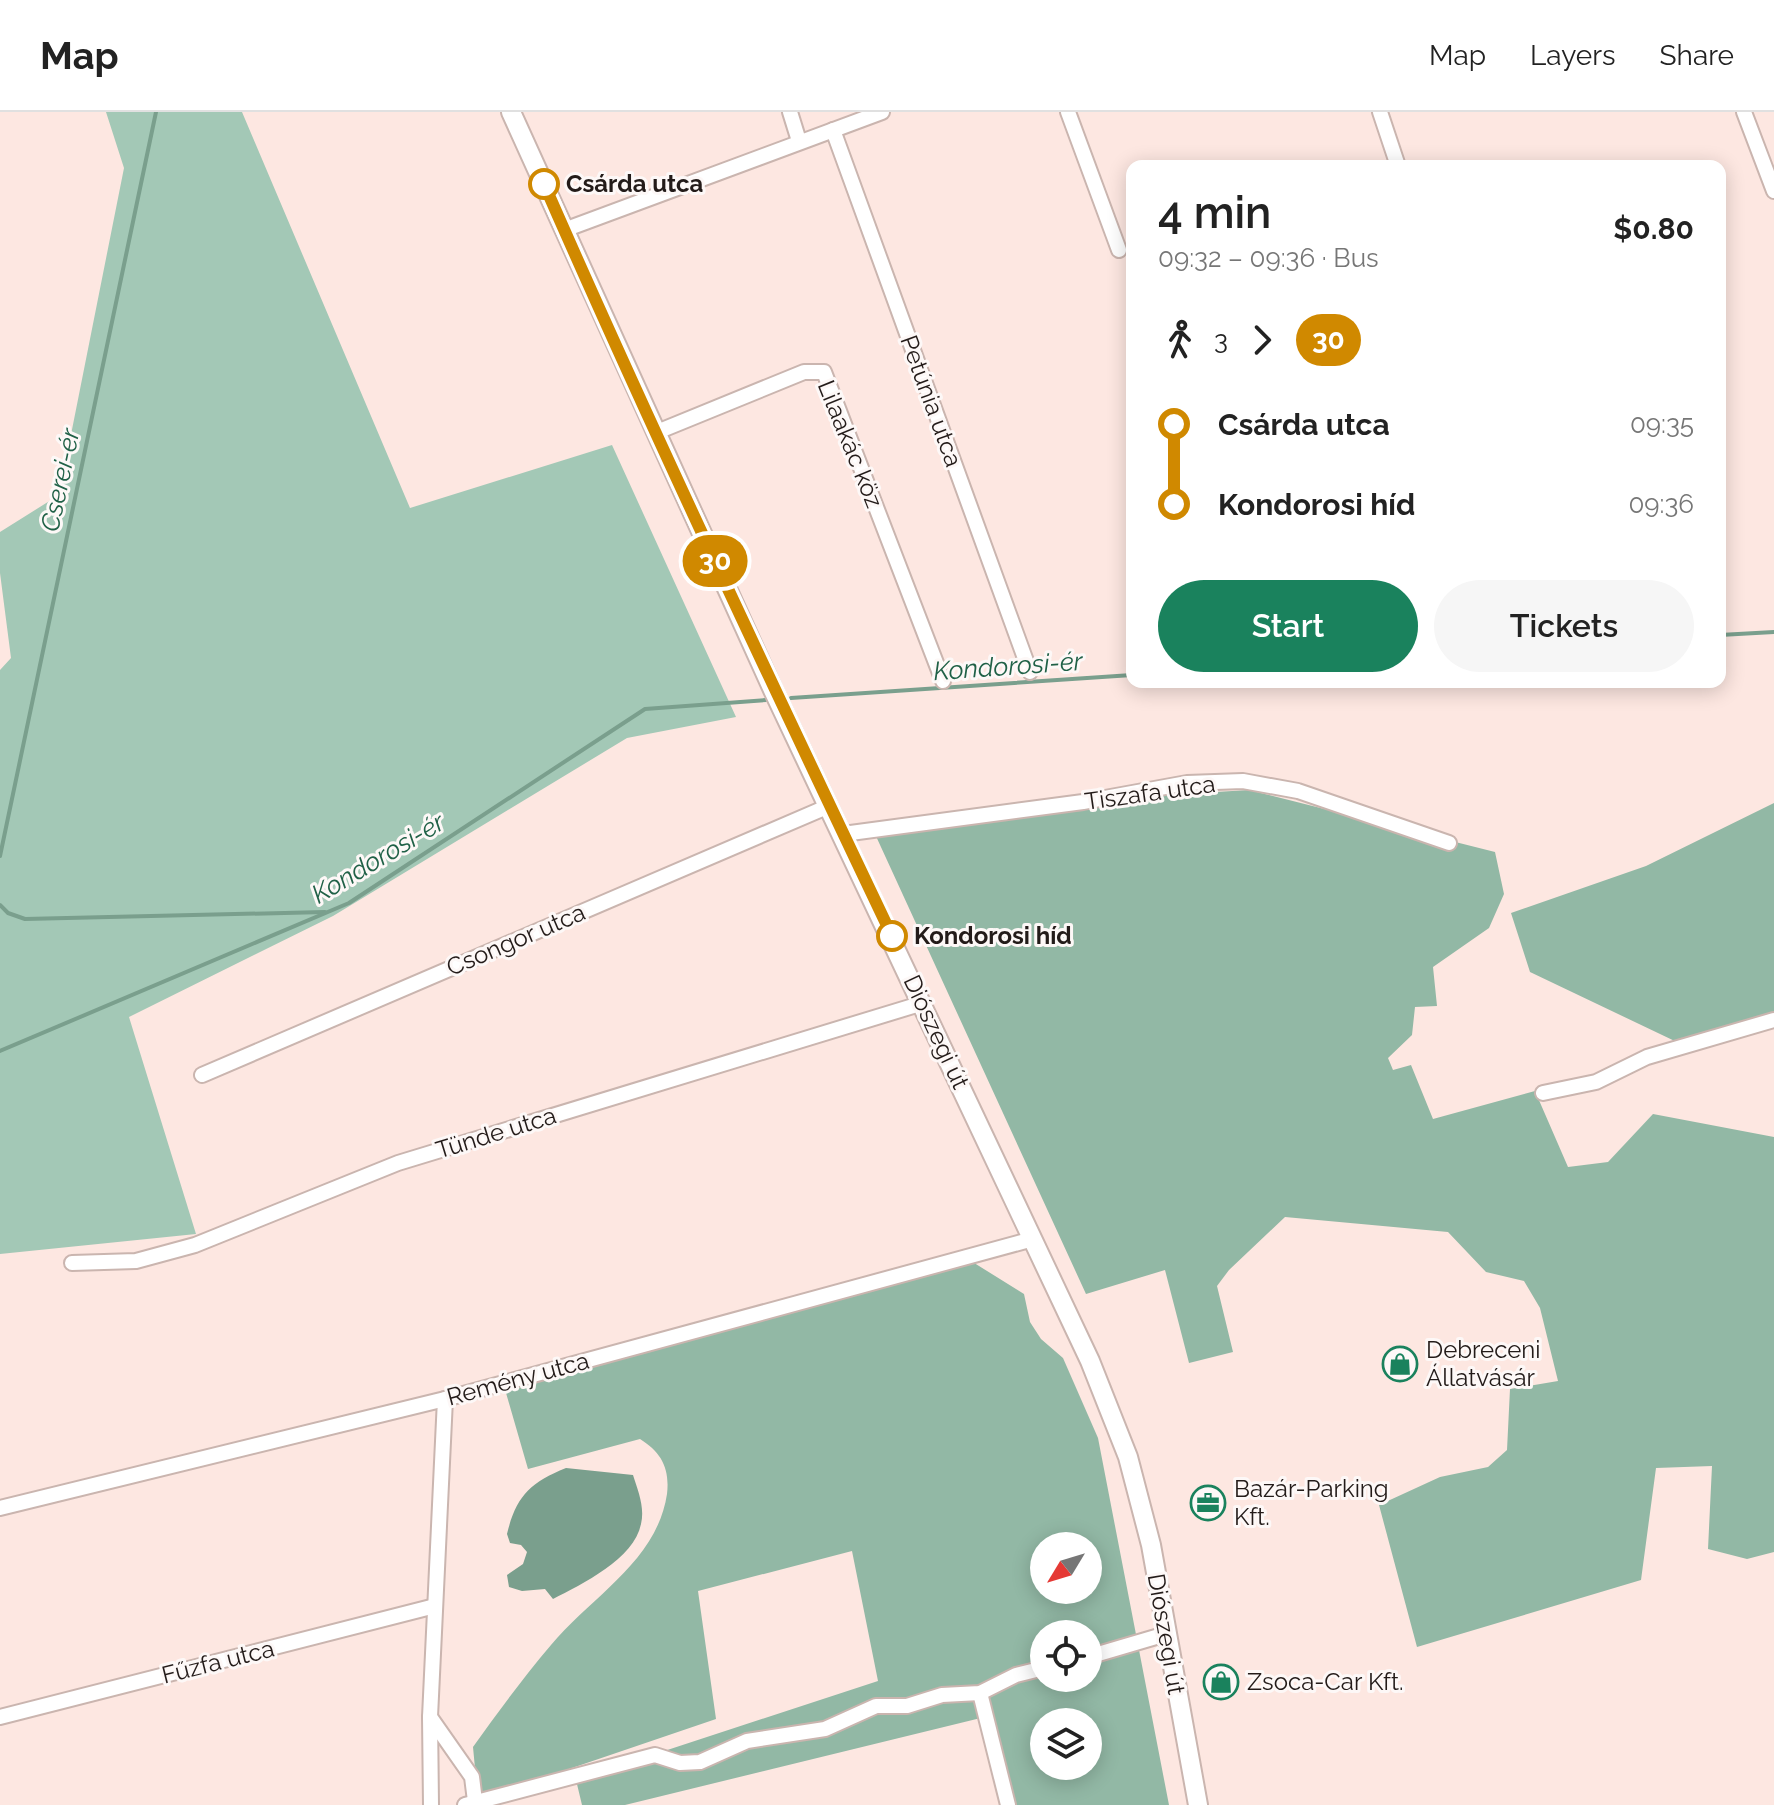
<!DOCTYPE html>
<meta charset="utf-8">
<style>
body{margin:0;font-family:Raleway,sans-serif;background:#f6f6f6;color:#222;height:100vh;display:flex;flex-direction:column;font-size:30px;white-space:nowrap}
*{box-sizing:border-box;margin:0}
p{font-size:26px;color:#767676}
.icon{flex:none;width:44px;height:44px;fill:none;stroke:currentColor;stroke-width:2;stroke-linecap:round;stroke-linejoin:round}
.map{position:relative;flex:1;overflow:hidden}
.panel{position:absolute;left:1126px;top:48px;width:600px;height:528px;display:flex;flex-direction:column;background:#fff;border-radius:16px;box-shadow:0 4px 20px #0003}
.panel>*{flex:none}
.badge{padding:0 16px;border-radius:26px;font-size:28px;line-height:52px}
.needle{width:52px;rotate:232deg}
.buttons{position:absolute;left:1030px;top:1420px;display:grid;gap:16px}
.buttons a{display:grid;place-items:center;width:72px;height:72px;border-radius:50%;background:#fff;box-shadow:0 4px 20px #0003;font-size:40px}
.map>.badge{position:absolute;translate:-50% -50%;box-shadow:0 0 0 4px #fff}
.legs{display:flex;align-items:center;gap:12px;height:88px;padding:0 32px;font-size:26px}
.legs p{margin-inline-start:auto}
.head{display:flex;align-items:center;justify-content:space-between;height:136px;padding:0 32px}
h1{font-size:44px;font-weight:600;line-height:60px}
.primary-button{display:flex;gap:16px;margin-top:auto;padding:16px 32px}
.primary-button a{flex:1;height:92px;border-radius:48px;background:#1a825d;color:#fff;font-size:32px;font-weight:600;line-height:92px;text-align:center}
.primary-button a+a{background:#f6f6f6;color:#222}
ul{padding:0 32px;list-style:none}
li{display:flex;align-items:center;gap:28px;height:80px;font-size:30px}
li i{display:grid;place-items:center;width:12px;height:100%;margin:0 10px;background:currentColor}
li i::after{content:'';width:20px;height:20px;margin:-10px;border:6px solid;border-radius:50%;background:#fff}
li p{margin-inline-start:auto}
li:first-child i{background:linear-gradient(#0000 50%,currentColor 0)}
li:last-child i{background:linear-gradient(currentColor 50%,#0000 0)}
header{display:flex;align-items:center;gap:48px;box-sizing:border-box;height:112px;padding:0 40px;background:#fff;border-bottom:2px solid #e0e0e0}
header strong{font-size:38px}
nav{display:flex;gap:44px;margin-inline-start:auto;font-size:28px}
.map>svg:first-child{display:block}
.green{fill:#a3c8b6}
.forest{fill:#92b8a5;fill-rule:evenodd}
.water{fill:#7a9f8d}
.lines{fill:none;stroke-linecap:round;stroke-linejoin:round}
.stream{stroke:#7a9f8d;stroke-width:4}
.minor-casing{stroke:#cab5af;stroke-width:18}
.major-casing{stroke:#cab5af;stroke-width:22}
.minor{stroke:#fff;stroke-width:14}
.major{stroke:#fff;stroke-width:18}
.line-1-casing{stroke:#fff;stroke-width:18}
.line-1{stroke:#d08900;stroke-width:12}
.stop-1-dot{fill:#fff;stroke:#d08900;stroke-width:4}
.labels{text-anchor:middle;stroke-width:6;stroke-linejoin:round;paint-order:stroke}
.stop-label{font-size:24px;font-weight:bold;fill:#231b19;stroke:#fdf8f7;text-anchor:start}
.street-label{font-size:24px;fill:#231b19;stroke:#fdf8f7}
.poi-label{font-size:24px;fill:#231b19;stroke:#fdf8f7;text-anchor:start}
.water-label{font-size:26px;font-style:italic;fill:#206147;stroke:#fdf8f7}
</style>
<header>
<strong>Map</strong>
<nav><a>Map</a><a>Layers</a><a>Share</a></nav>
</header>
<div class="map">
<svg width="1774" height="1693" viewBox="0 0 1774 1693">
<rect width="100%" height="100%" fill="#fde7e1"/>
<path class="green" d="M106 0H242L410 396 612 333 736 605 627 626 333 804 129 905 196 1122 0 1142V558L11 546 0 461V420L59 383 124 56Z"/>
<g class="forest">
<path d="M1249 678 1495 740 1504 782 1489 816 1433 855 1437 894 1415 895 1412 923 1388 946 1393 958 1411 953 1433 1007 1535 979 1568 1055 1608 1050 1653 1002 1774 1025V1440L1747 1447 1708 1437 1712 1354 1656 1356 1641 1468 1417 1535 1379 1393 1440 1365 1488 1355 1507 1338 1510 1277 1558 1269 1540 1196 1524 1169 1486 1160 1448 1120 1285 1105 1229 1158 1217 1174 1233 1240 1189 1251 1165 1158 1086 1182 875 722 1099 687Z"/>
<path d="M1774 691V904L1681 932 1530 860 1511 801 1646 754Z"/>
<path d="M971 1149 1024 1182 1030 1210 1041 1227 1063 1246 1098 1326 1169 1693H1016L993 1603 625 1693H582L576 1668 878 1569 852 1439 698 1479 716 1607 478 1688 473 1635C498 1600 523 1566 551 1533 592 1484 657 1449 667 1382 670 1356 661 1340 640 1327L528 1357 504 1274ZM1044 1434H1088V1478H1044ZM1044 1522H1088V1566H1044ZM1044 1610H1088V1654H1044Z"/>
</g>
<path class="water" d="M566 1356 633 1363C638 1379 645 1395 641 1412 634 1447 582 1472 553 1487L545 1477 522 1479 509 1475 507 1463 523 1452 527 1440 521 1433 510 1431 507 1422C516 1385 529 1371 566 1356Z"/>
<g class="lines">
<g class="stream">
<path d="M1720 523 1774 520"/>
<path d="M791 586 1132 563"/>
<path d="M0 744 156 0"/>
<path d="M0 793 8 801 25 807 325 800"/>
<path d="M0 939 349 791 645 597 766 588"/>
</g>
<g class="minor-casing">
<g id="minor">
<path d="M790 0 799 29"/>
<path d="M1068 0 1119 138"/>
<path d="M1380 0 1398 54"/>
<path d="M1744 0 1774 79"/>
<path d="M833 18 1030 560"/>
<path d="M564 118 882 0"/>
<path d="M657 320 804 260H824L943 569"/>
<path d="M843 722 1083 690 1187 671 1243 669 1298 679 1449 731"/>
<path d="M202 963 829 694"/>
<path d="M1543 981 1596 970 1647 945 1774 908"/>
<path d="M72 1151 136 1149 195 1133 398 1051 923 891"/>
<path d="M0 1396 445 1287 1033 1127"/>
<path d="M1088 1545 1166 1522"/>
<path d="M980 1581 1008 1693"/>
<path d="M0 1605 435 1494"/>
<path d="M430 1605 472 1665 475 1689"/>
<path d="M431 1693 430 1605 445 1287"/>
<path d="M465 1693 655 1643 680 1651 700 1650 747 1629 825 1617 876 1594H907L942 1583 980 1581 1016 1563 1044 1556"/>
</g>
</g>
<g class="major-casing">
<path id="major" d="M511 0 773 578 1090 1249 1128 1345 1151 1433 1198 1693"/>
</g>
<use href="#minor" class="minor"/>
<use href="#major" class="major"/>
</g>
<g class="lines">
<g class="line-1-casing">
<path id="line-1" d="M544 72C655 325 773 574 892 824"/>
</g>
<use href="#line-1" class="line-1"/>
</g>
<defs>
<g id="shop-ring" transform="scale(1.8)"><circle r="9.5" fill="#fdf8f7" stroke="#1a825d" stroke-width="1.5"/><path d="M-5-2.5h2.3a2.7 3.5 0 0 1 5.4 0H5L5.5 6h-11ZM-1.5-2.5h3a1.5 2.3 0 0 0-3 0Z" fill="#1a825d"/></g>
<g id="office-ring" transform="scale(1.8)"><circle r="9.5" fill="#fdf8f7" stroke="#1a825d" stroke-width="1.5"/><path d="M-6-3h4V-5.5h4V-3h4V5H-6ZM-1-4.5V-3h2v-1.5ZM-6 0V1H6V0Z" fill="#1a825d"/></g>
</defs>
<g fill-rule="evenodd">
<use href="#shop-ring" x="1400" y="1252"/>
<use href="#office-ring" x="1208" y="1391"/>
<use href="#shop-ring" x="1221" y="1570"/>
</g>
<g class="stop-1-dot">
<circle cx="544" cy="72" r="14"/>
<circle cx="892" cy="824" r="14"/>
</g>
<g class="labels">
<g class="stop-label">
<text x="566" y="80">Csárda utca</text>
<text x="914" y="832">Kondorosi híd</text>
</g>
<g class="street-label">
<text transform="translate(931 289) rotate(70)" y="8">Petúnia utca</text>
<text transform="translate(850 332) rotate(68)" y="8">Lilaakác köz</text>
<text transform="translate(1150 681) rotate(-8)" y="8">Tiszafa utca</text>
<text transform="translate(516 828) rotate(-23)" y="8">Csongor utca</text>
<text transform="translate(936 920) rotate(65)" y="8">Diószegi út</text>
<text transform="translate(496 1021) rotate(-17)" y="8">Tünde utca</text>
<text transform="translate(518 1267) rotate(-15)" y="8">Remény utca</text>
<text transform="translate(1166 1522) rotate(80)" y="8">Diószegi út</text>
<text transform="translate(218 1550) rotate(-14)" y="8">Fűzfa utca</text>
</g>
<g class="poi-label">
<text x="1426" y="1246">Debreceni<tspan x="1426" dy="28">Állatvásár</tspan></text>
<text x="1234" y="1385">Bazár-Parking<tspan x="1234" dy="28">Kft.</tspan></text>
<text x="1247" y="1578">Zsoca-Car Kft.</text>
</g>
<g class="water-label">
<text transform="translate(60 368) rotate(-78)" y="9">Cserei-ér</text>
<text transform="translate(1008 554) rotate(-4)" y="9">Kondorosi-ér</text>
<text transform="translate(378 746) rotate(-31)" y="9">Kondorosi-ér</text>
</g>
</g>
</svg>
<div class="buttons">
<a><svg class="needle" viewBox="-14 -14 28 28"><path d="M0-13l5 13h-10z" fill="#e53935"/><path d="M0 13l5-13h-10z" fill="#767676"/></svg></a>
<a><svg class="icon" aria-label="locate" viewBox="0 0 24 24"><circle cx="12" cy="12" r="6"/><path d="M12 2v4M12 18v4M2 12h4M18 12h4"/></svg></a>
<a><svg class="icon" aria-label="layers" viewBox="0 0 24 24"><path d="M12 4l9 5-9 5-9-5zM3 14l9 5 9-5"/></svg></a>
</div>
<b class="badge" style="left:715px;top:449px;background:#d08900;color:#fff">30</b>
<section class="panel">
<div class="head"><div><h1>4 min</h1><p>09:32 – 09:36 · Bus</p></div><b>$0.80</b></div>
<div class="legs"><svg class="icon" aria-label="walk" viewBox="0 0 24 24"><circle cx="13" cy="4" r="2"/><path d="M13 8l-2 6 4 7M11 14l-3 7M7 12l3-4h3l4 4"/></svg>3<svg class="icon" aria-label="forward" viewBox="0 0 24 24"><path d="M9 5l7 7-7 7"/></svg><b class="badge" style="background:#d08900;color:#fff">30</b></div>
<ul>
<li><i style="color:#d08900"></i><b>Csárda utca</b><p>09:35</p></li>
<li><i style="color:#d08900"></i><b>Kondorosi híd</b><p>09:36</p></li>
</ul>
<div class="primary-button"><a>Start</a><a>Tickets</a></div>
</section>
</div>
